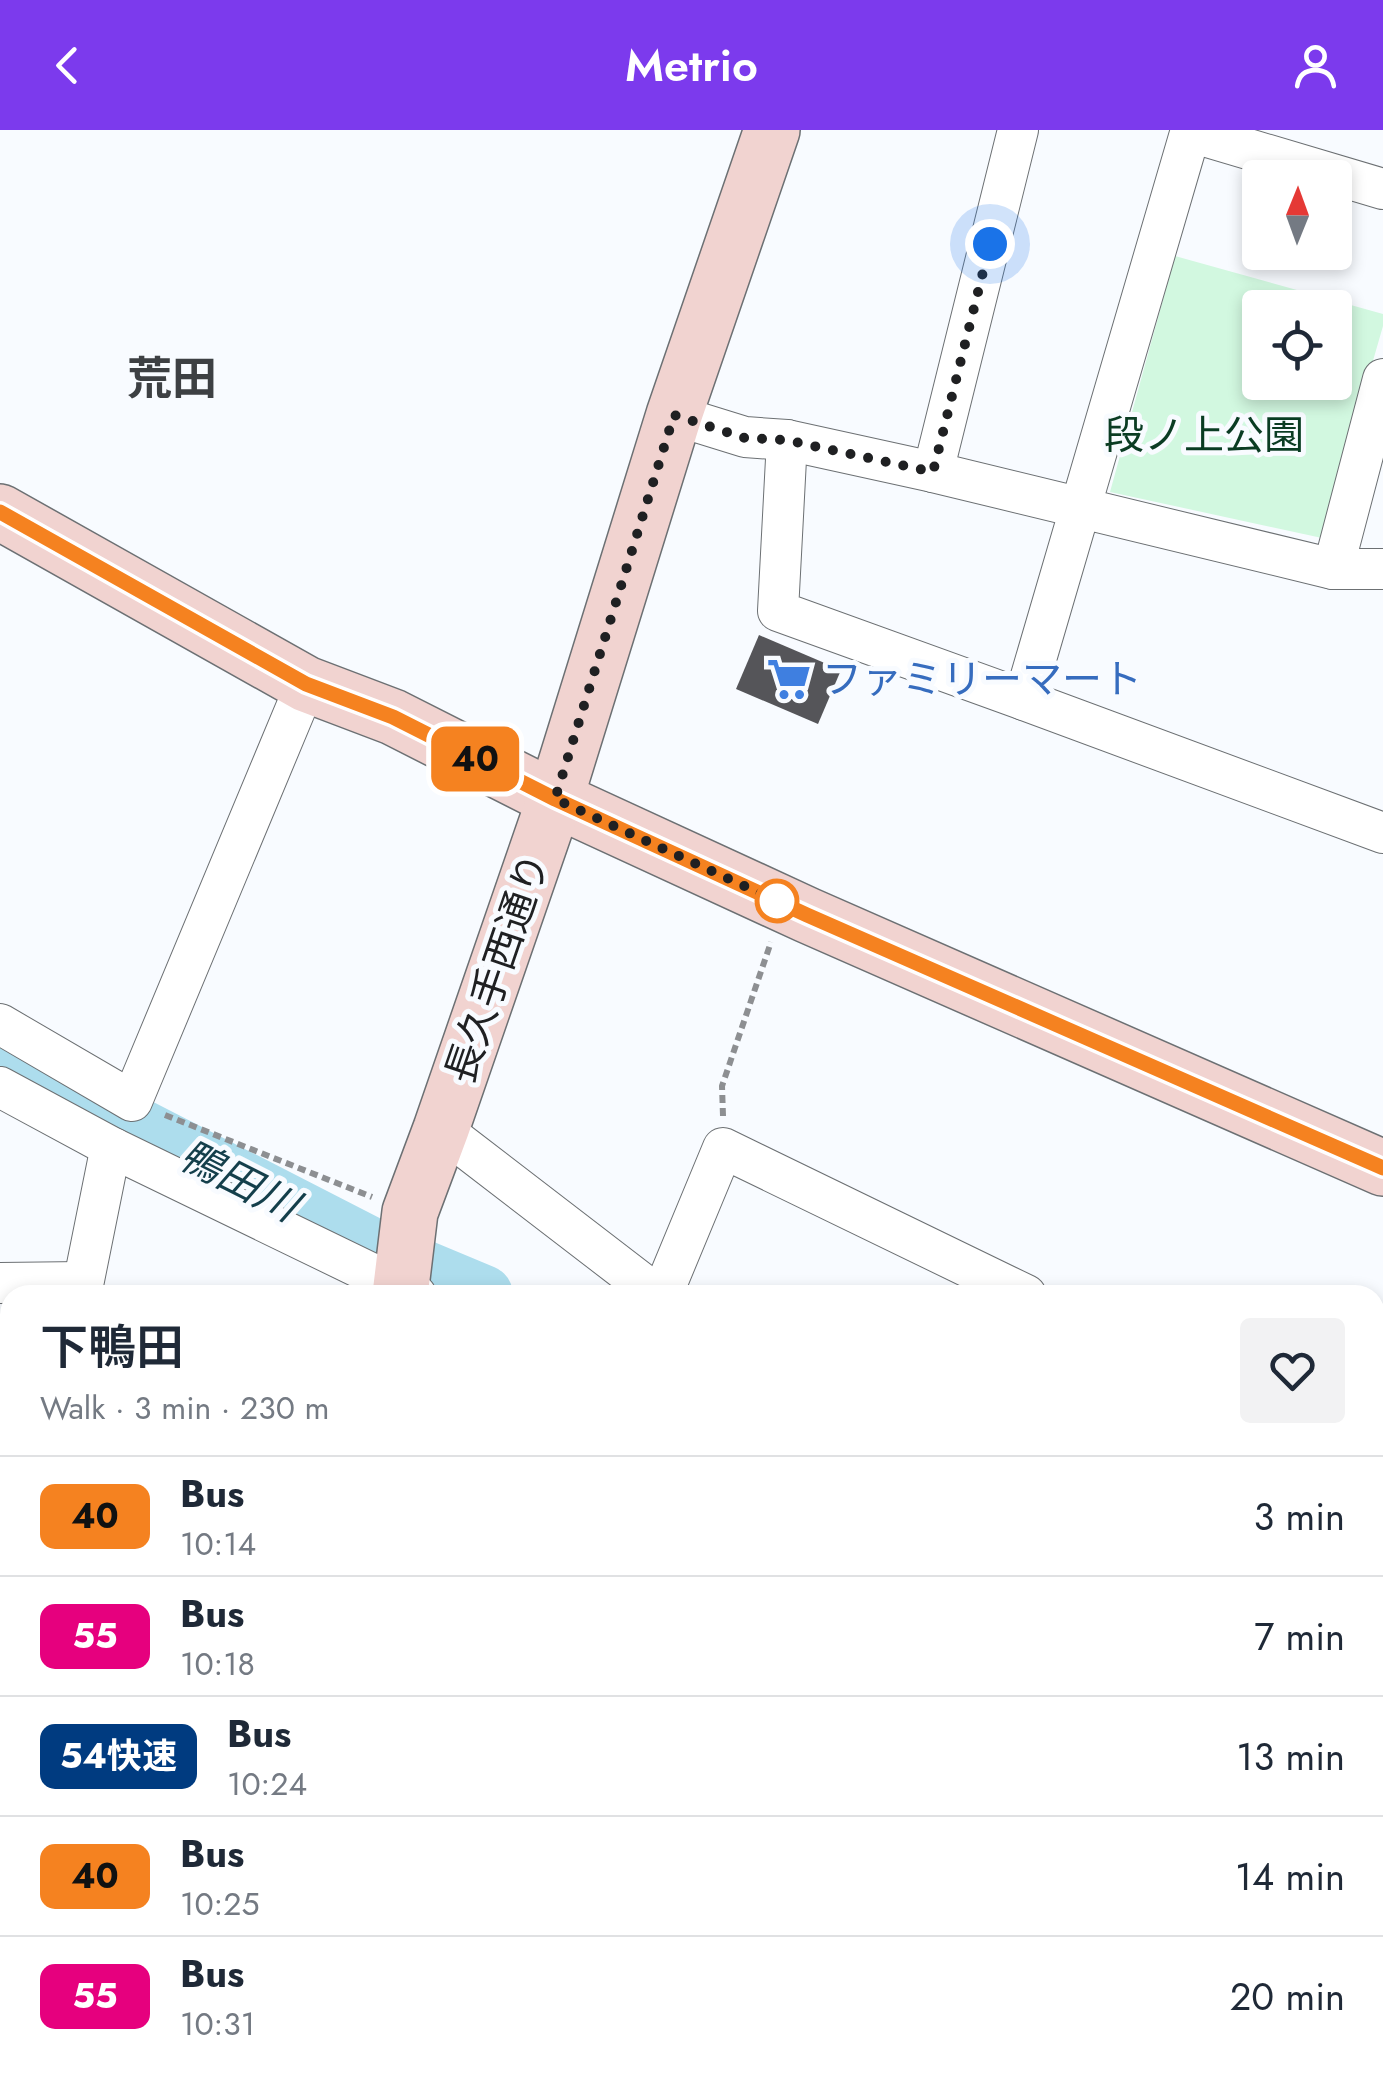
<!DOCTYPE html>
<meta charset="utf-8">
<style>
body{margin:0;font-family:Jost,"Noto Sans JP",sans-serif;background:#f2f2f3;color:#1f2937;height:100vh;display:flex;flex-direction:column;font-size:38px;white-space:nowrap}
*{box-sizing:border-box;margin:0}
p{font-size:32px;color:#747a83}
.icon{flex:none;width:55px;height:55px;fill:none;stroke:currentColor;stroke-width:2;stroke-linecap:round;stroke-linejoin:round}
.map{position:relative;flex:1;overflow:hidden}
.drawer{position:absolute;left:0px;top:1155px;width:1385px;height:792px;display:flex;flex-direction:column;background:#fff;border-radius:30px 30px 0 0;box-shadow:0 5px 15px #0003}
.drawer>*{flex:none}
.badge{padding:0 20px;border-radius:15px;font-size:35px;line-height:65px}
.needle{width:65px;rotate:1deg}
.buttons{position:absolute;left:1242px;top:30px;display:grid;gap:20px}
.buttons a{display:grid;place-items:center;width:110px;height:110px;border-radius:10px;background:#fff;box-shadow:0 5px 15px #0003;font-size:50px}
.you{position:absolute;width:50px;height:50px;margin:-25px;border:8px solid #fff;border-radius:50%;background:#1a73e8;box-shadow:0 0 0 15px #1a73e833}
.map>.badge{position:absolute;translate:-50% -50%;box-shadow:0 0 0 5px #fff}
.round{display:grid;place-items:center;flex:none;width:105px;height:105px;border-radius:10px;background:#f2f2f3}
.overview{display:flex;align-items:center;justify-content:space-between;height:170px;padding:0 40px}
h1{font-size:48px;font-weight:600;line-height:75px}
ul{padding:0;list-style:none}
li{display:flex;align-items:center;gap:30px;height:120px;padding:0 40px;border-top:2px solid #e0e1e3}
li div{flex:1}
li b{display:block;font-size:38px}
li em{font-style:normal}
li .badge{min-width:110px;font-weight:700;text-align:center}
header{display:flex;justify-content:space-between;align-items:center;height:130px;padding:0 40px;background:#7c3aed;color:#fff;font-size:45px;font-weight:600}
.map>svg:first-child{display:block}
.green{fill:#d2f8e0;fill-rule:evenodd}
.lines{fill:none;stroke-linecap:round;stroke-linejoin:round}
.river{stroke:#addded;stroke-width:60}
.building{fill:#555559}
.street-casing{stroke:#6c7073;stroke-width:42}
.secondary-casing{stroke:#6c7073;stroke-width:58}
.path{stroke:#8d8f92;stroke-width:6;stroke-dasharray:8 5;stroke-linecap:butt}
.street{stroke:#fff;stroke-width:40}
.secondary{stroke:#f1d3d0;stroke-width:55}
.line-casing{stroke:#fff;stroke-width:22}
.line{stroke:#f58220;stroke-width:15}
.walk{stroke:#1f2022;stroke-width:10;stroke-dasharray:0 18}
.stop-dot{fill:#fff;stroke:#f58220;stroke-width:5}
.labels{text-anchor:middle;stroke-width:10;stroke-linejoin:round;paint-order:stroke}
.park-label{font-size:40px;fill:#0a3c23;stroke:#f8fbff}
.shop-label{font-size:40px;fill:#366cbe;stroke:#f8fbff;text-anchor:start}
.street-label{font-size:40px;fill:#1f2022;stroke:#f8fbff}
.water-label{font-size:42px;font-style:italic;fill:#143f4b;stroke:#f8fbff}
.quarter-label{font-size:45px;font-weight:bold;fill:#3d4043;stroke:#f8fbff}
</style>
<header><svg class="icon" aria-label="back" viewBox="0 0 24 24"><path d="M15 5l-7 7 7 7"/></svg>Metrio<svg class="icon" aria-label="person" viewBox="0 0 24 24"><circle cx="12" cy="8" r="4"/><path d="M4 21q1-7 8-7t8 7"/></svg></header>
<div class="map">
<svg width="1383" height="1947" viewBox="0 0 1383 1947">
<rect width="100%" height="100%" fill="#f8fbff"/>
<g class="green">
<path d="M1175 126 1383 184V196L1322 408 1110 362ZM1260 178H1335V252H1260Z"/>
<rect x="0" y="1435" width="10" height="212"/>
</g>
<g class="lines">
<g class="river">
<path d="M0 927 380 1122 483 1165"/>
<path d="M1375 1700 1383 1705"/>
</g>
</g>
<path class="building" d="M759 505 841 540 818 594 736 559Z"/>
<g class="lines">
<g class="street-casing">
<g id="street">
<path d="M1191 0 1024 570 1383 703"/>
<path d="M1191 2 1383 59"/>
<path d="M674 285 745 307 787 310 933 342 1333 439H1383"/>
<path d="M787 310 778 481 1024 570"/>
<path d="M933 342 1018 0"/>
<path d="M1333 439 1383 249"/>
<path d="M0 894 132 971 306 554"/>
<path d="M0 957 113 1018 416 1165"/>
<path d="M441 999 657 1165"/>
<path d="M0 1153 82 1152"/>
<path d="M81 1165 109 1026 113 1018"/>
<path d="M662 1165 723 1018 1026 1165"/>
<path d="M1375 1235 1383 1221"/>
<path d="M1375 1340 1383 1345"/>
<path d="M0 1414H10"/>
<path d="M1375 1641 1383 1647"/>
<path d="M0 1670H10"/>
<path d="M1375 1736 1383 1742"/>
<path d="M0 1927H10"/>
<path d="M106 1938 109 1947"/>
<path d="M631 1938H703"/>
<path d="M931 1938 934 1947"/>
<path d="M1171 1938 1184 1947"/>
</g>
</g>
<g class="secondary-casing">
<g id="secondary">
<path d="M0 382 306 554 393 587 555 669 807 785 1383 1038"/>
<path d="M400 1165 410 1082 441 999 555 669 674 285 772 0"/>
<path d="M383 1938 386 1947"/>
</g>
</g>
<g class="path">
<path d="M165 985 372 1067"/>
<path d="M723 986 722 956 771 812"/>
</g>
<use href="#street" class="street"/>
<use href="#secondary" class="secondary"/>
</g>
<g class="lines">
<g class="line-casing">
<path id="line" d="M0 382 306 554 393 587 555 669 807 785 1383 1038"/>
</g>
<use href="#line" class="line"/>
<path class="walk" d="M777 771 555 669 674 285 745 308 786 310 933 342 990 114"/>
</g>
<defs>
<g id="supermarket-bare" transform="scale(3.45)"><path d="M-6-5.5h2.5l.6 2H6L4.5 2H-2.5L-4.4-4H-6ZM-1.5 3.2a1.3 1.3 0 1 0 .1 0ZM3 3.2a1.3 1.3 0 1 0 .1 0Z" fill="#3f7fe0" stroke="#f8fbff" stroke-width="2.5" paint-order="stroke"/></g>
</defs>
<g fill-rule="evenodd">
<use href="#supermarket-bare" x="789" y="549"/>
</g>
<circle class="stop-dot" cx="777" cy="771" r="20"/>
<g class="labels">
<g class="park-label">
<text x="1204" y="319">段ノ上公園</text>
</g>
<g class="shop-label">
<text x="822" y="563">ファミリーマート</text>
</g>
<g class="street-label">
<text transform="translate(497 838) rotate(-71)" y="14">長久手西通り</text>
</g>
<g class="water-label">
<text transform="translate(239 1050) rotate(27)" y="15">鴨田川</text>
</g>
<g class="quarter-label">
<text x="172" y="264">荒田</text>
</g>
</g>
</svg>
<div class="buttons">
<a><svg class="needle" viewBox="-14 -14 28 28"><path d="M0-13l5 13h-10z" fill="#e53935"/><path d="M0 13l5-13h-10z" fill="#747a83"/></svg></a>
<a><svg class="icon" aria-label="locate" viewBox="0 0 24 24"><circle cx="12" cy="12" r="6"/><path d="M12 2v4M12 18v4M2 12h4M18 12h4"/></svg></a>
</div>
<div class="you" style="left:990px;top:114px"></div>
<b class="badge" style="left:475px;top:629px;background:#f58220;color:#111">40</b>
<section class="drawer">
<div class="overview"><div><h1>下鴨田</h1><p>Walk · 3 min · 230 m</p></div><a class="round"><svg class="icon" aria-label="heart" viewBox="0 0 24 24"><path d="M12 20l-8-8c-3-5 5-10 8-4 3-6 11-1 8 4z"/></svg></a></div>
<ul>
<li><span class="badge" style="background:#f58220;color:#111">40</span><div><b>Bus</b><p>10:14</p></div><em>3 min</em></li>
<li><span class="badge" style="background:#e6007e;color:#fff">55</span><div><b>Bus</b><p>10:18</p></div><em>7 min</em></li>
<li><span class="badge" style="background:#003b80;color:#fff">54快速</span><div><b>Bus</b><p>10:24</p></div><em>13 min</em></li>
<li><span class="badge" style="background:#f58220;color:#111">40</span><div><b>Bus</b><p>10:25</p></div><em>14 min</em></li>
<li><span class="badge" style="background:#e6007e;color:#fff">55</span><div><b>Bus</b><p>10:31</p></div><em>20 min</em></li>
</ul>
</section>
</div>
